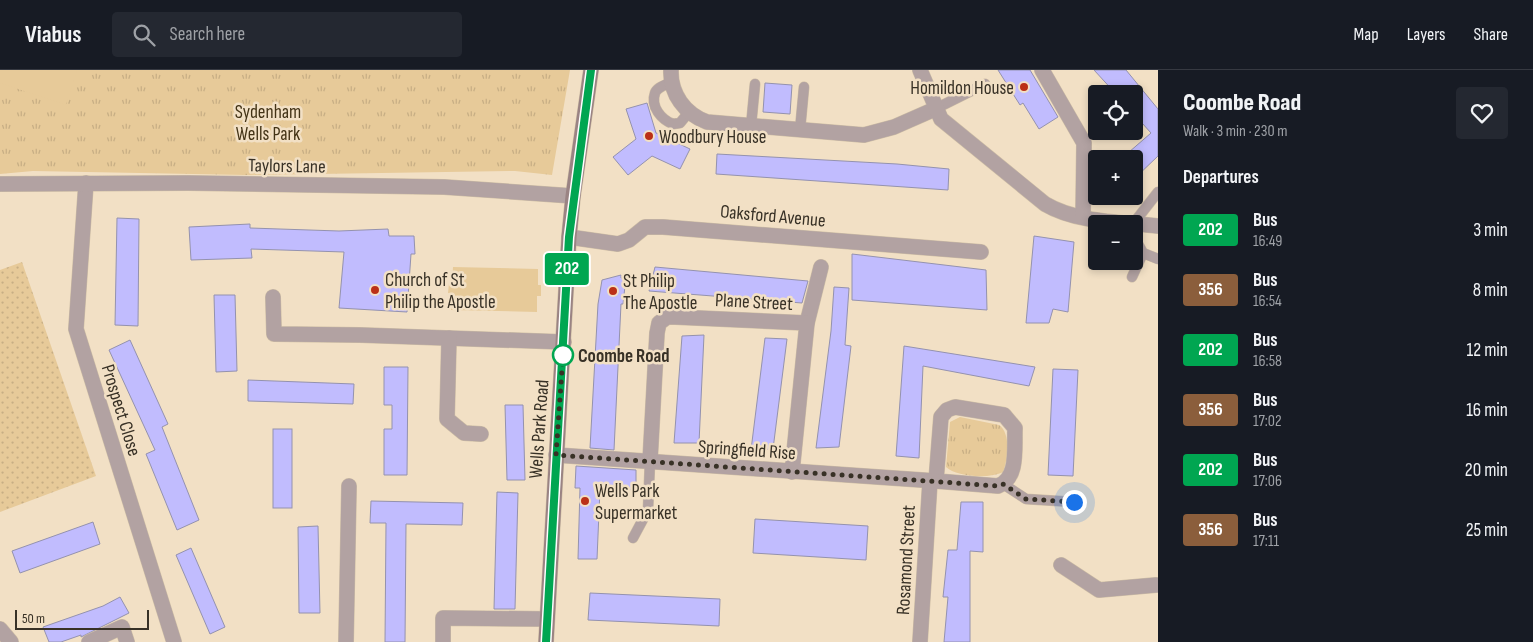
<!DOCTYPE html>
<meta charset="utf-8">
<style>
body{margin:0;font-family:"Sofia Sans Condensed",sans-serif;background:#242831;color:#f1f3f6;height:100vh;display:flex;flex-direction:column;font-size:19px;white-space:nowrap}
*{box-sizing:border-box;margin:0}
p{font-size:16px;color:#9ea1a6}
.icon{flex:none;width:28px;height:28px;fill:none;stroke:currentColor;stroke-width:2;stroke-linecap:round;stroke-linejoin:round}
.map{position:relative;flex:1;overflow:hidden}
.details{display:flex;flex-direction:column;background:#171b24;width:375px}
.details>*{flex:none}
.badge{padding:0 10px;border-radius:4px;font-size:18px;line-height:32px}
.buttons{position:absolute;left:1088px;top:15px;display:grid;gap:10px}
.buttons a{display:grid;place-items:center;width:55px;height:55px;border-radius:5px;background:#171b24;box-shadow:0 2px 8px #0003;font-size:25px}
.scale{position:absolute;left:15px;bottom:12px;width:134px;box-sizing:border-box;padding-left:5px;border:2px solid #383126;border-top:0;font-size:14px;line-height:18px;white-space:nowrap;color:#383126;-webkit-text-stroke:4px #f2e0c5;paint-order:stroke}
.you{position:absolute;width:25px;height:25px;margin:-12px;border:4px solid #fff;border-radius:50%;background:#1a73e8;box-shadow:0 0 0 8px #1a73e833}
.map>.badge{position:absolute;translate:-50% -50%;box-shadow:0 0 0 2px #fff}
h2{padding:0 25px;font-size:19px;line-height:45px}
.round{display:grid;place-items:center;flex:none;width:52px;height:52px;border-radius:5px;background:#242831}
.head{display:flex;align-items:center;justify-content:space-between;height:85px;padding:0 25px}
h1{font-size:24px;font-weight:800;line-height:38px}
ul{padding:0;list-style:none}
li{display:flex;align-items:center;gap:15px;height:60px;padding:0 25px}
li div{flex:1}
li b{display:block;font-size:19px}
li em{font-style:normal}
li .badge{min-width:55px;font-weight:700;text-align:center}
header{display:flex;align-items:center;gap:30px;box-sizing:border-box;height:70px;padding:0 25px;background:#171b24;border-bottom:1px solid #363941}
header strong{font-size:24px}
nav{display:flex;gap:28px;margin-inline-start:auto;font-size:18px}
.search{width:350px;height:45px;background:#242831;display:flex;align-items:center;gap:12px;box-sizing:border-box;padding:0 18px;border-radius:5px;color:#9ea1a6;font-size:19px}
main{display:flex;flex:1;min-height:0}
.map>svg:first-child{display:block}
.grass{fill:url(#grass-tufts)}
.garden{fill:url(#garden-dots)}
.pitch{fill:#e7ca99}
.building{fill:#c1bcfe;stroke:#9492ae}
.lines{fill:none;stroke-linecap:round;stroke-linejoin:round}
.lane-casing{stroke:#cdbda5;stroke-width:11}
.street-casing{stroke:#cdbda5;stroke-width:16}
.secondary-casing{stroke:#cdbda5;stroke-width:16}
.lane{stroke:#b2a2a2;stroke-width:10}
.street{stroke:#b2a2a2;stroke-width:15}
.secondary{stroke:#9a8383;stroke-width:15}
.line-casing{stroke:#fff;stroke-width:11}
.line{stroke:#00a651;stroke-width:8}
.walk{stroke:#383126;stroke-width:5;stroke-dasharray:0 9}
.poi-dot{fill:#bb3016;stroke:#f2e0c5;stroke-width:2}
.stop-dot{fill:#fff;stroke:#00a651;stroke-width:2.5}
.labels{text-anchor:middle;stroke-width:5;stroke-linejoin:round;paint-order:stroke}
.poi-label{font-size:19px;fill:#383126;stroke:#f2e0c5;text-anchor:start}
.park-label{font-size:19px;fill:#433316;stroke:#f2e0c5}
.street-label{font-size:19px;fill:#383126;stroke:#f2e0c5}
.stop-label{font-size:19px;font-weight:bold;fill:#383126;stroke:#f2e0c5;text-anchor:start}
</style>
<header>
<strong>Viabus</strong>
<div class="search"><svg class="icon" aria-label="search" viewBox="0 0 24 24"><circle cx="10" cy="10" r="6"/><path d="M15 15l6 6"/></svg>Search here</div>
<nav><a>Map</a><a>Layers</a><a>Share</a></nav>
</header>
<main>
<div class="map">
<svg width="1158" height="572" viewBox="0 0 1158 572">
<defs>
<pattern id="grass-tufts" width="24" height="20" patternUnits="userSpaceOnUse" patternTransform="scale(1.25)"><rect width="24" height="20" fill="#e7ca99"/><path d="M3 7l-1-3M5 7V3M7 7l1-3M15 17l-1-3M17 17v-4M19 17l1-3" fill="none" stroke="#c7ae84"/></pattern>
<pattern id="garden-dots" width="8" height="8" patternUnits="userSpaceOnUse" patternTransform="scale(1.25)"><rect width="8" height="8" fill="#e7ca99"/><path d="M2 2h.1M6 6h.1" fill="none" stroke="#c7ae84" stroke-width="1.8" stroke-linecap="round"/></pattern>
</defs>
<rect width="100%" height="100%" fill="#f2e0c5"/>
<g class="grass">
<path d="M0 0H570L552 105 515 101 246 105 33 101 0 104Z"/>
<path d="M960 347 999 355C1011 363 1008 389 1003 402 990 409 956 407 946 397L950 352Z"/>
</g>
<path class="garden" d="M22 192 96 406 0 442V200Z"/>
<g class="pitch">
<path d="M0 0H77L66 35 0 13Z"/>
<path d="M453 197 538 199V215H541V226H537V242L451 240 452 224 448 223 449 213H452Z"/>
</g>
<g class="building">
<path d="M998 0H1030L1058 47 1039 59 1023 33 1020 35Z"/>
<path d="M1094 0H1126L1158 39V86L1134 109V89H1121L1151 63 1134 44V24H1116Z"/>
<path d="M765 13 792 15 790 44 763 42Z"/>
<path d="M647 33 656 63 690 79 680 99 652 86 628 105 613 87 636 69 626 39Z"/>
<path d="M717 84 897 94 949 99 948 120 716 104Z"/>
<path d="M117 148 139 149 138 256 115 255Z"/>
<path d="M250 154V158L339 161 388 159 389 166H414L415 184H411L407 242 339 238 344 182 251 179 252 188 191 190 189 157Z"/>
<path d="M1034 166 1074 172 1068 242 1053 239 1049 253H1026Z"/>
<path d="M852 184 986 200 987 240 852 230Z"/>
<path d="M655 197 808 211 802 233 649 221Z"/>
<path d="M621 205V208L626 207 623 234H621L614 380 590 378 598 234 602 210Z"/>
<path d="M834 217 849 218 845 275 851 276 839 377 816 378 831 261Z"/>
<path d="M214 225H235L237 301 216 302Z"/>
<path d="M704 265 699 373H674L682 266Z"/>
<path d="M765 268 787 269 773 379 751 380Z"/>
<path d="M130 270 168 354 162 357 199 450 177 460 146 384 155 380 109 280Z"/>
<path d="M904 276 1035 297 1029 316 923 296 919 388 896 386Z"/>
<path d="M384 297H408L407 405H384V359H392V335H384Z"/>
<path d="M1053 299 1078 300 1073 406 1048 405Z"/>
<path d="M248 310 354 314 353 334 248 331Z"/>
<path d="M505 335H523L525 410H507Z"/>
<rect x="273" y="359" width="19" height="79"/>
<path d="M576 396 636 400V420L600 419 597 489H578L580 418H575Z"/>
<path d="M497 422 518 423 515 539H494Z"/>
<path d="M371 431 463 433 462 455 406 454 405 572H385L386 453H370Z"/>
<path d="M961 432H983V482L970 481V572H944L948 527H943L948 480H957Z"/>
<path d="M755 449 868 456 866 490 753 483Z"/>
<path d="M93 452 100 474 20 503 12 481Z"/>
<path d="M318 456 320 543H299L298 457Z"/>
<path d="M191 478 225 557 210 564 176 485Z"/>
<path d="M590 523 720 529 719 556 588 550Z"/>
<path d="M120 527 129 543 81 567V565L61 572H49L43 557 103 536Z"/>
</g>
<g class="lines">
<g class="lane-casing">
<g id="lane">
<path d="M671 12C666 15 657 17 655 23 650 37 662 50 673 54L680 53 689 42"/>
<path d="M935 39 985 14"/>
<path d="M751 56 755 14"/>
<path d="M800 60 804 17"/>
<path d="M1133 154 1158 122"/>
<path d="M1134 167 1143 183 1158 189"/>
<path d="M1132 207 1143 183"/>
<path d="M1003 414 1026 429 1074 432"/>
<path d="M633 468 648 440 650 391"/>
</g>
</g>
<g class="street-casing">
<g id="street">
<path d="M671 0C670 24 685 44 707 52L864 65 894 57 935 39"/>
<path d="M920 0 941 49 1045 134C1077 153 1122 152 1158 156"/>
<path d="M1042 0 1084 73 1083 147"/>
<path d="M86 113 76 259 174 572"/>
<path d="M0 114 188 113 444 117 573 126"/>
<path d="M569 167 618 174 629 170 645 157H663L981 182"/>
<path d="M273 227 274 264 360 265 564 272"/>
<path d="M807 253 821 197"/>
<path d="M449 268 447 349 464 363 481 364"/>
<path d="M955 337 1004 345 1015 358C1014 378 1019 408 998 416L936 411 941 347 947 340Z"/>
<path d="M556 385 936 411"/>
<path d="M650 391 657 263 659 253 667 247H675L807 253 792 402"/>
<path d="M1061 495 1099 520 1156 515"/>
<path d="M0 559 11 572"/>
<path d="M89 572 122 557 127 572"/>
<path d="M346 572 349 416"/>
<path d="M443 572V548L547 549"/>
<path d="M920 572 930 411"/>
</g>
</g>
<g class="secondary-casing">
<path id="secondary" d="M546 572 569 167 573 126 591 0"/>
</g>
<use href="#lane" class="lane"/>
<use href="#street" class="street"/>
<use href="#secondary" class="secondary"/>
</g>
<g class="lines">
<g class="line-casing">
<path id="line" d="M546 572 569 167 591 0"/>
</g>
<use href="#line" class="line"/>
<path class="walk" d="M563 285 556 385 998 416 1003 414 1026 429 1074 432"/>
</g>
<g class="poi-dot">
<circle cx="1024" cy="17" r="5"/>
<circle cx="649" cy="66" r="5"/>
<circle cx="375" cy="220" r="5"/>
<circle cx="613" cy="221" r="5"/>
<circle cx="585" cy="431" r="5"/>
</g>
<circle class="stop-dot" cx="563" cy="285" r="10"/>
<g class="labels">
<g class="poi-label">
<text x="1014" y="24" text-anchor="end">Homildon House</text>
<text x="659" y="73">Woodbury House</text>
<text x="385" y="216">Church of St<tspan x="385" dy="22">Philip the Apostle</tspan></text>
<text x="623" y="217">St Philip<tspan x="623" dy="22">The Apostle</tspan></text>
<text x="595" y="427">Wells Park<tspan x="595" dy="22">Supermarket</tspan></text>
</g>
<g class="park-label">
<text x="268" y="48">Sydenham<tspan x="268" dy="22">Wells Park</tspan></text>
</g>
<g class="street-label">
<text transform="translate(287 95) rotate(1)" y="7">Taylors Lane</text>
<text transform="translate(773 145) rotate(5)" y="7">Oaksford Avenue</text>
<text transform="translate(754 231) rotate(3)" y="7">Plane Street</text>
<text transform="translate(122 340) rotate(73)" y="7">Prospect Close</text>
<text transform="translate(538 359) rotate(-86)" y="7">Wells Park Road</text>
<text transform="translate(747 379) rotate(4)" y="7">Springfield Rise</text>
<text transform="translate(905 490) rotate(-87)" y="7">Rosamond Street</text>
</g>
<g class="stop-label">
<text x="578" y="292">Coombe Road</text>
</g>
</g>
</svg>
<div class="buttons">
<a><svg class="icon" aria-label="locate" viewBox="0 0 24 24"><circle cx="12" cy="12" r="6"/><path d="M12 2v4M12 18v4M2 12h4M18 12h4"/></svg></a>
<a>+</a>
<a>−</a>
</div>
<div class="scale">50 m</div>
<div class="you" style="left:1074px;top:432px"></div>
<b class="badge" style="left:567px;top:199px;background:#00a651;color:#fff">202</b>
</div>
<section class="details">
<div class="head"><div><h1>Coombe Road</h1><p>Walk · 3 min · 230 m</p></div><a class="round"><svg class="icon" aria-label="heart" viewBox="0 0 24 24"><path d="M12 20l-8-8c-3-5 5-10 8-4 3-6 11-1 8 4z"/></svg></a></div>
<h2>Departures</h2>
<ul>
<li><span class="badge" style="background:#00a651;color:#fff">202</span><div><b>Bus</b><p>16:49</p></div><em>3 min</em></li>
<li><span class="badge" style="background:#8b5e3c;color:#fff">356</span><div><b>Bus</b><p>16:54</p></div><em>8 min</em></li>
<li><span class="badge" style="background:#00a651;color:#fff">202</span><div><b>Bus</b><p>16:58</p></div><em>12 min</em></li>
<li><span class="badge" style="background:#8b5e3c;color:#fff">356</span><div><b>Bus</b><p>17:02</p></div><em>16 min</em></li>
<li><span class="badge" style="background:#00a651;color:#fff">202</span><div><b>Bus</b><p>17:06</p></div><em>20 min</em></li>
<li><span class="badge" style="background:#8b5e3c;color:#fff">356</span><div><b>Bus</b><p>17:11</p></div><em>25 min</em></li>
</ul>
</section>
</main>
